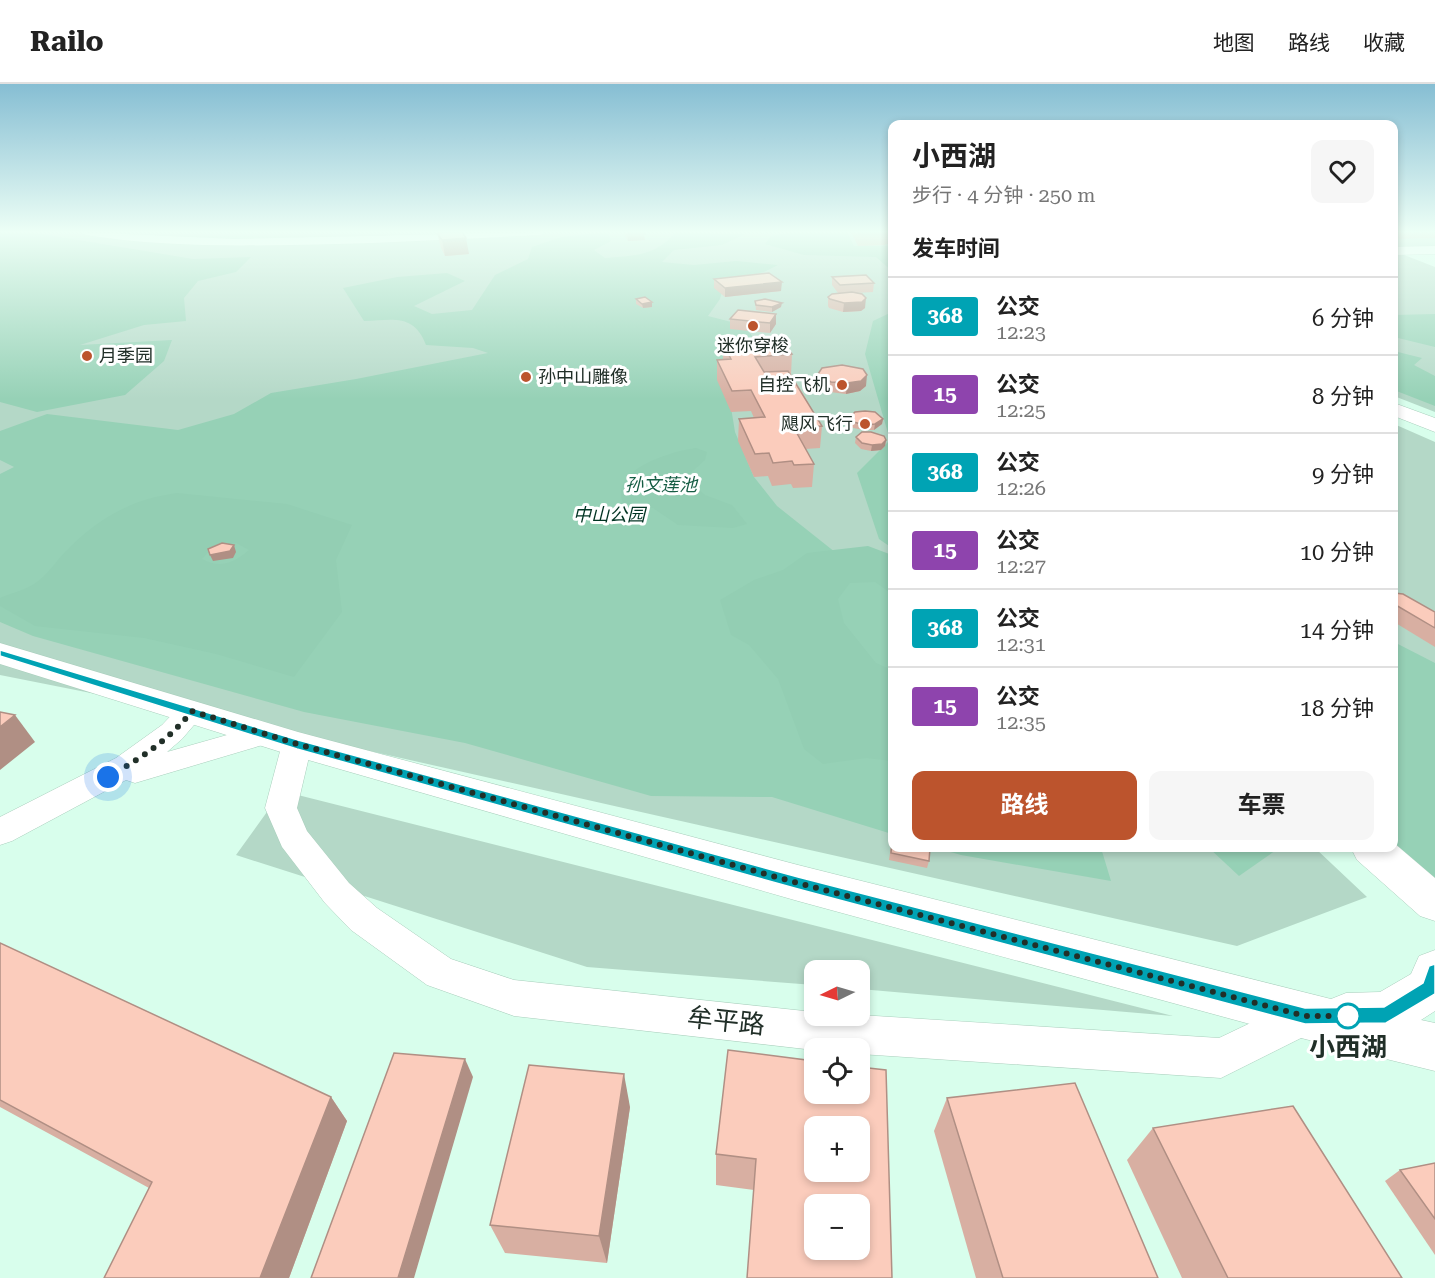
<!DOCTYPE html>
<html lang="zh">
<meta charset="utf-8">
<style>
body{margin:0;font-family:"Roboto Serif","Noto Sans SC",serif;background:#f6f6f6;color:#222;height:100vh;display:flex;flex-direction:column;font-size:22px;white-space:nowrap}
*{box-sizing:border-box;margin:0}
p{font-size:20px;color:#767676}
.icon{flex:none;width:33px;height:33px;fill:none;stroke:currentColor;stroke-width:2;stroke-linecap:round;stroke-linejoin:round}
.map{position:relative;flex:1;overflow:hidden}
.sheet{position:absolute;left:888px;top:36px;width:510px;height:732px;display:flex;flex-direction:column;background:#fff;border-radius:12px;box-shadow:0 3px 9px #0003}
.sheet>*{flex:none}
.badge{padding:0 12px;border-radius:4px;font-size:21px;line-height:39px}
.needle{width:39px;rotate:265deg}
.tools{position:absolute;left:804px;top:876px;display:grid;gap:12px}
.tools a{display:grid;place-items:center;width:66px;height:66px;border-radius:12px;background:#fff;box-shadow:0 3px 9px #0003;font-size:30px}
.you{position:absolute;width:30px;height:30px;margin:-15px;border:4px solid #fff;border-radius:50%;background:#1a73e8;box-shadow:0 0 0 9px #1a73e833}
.map>.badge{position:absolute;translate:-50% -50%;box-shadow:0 0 0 3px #fff}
h2{padding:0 24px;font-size:22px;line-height:54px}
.round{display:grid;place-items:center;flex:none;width:63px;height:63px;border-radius:12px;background:#f6f6f6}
.headline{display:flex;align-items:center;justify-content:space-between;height:102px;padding:0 24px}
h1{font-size:28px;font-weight:700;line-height:45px}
.primary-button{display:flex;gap:12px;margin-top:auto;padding:12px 24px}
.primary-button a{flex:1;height:69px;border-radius:12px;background:#bc542d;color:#fff;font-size:24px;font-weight:700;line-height:69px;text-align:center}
.primary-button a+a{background:#f6f6f6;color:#222}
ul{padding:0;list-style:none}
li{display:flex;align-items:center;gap:18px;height:78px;padding:0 24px;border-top:2px solid #e0e0e0}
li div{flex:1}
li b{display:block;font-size:22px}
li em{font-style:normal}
li .badge{min-width:66px;font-weight:700;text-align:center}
header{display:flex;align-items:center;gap:36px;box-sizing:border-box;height:84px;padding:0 30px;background:#fff;border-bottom:2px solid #e0e0e0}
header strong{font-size:28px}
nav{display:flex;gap:33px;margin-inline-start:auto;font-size:21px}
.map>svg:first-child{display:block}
.green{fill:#b4d8c7}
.forest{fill:#96d1b6}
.water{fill:#93ceb3;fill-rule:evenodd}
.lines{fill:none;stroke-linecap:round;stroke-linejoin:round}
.street-casing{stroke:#a9cebc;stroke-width:1}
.secondary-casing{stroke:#a9cebc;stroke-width:1}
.primary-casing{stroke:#a9cebc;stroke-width:1}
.street{fill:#fff;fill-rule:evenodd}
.secondary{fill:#fff;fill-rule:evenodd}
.primary{fill:#fff;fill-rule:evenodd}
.wall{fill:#d8afa2}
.shaded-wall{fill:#b08f84}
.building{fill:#fbccbc;stroke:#b08f84;stroke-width:1.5;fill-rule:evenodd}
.line{fill:#00a3b4;stroke:#fff;stroke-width:1.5}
.walk{stroke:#212f28;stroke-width:6;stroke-dasharray:0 10.8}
.poi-dot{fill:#bc542d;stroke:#fff;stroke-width:2}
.stop-dot{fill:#fff;stroke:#00a3b4;stroke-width:3}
.labels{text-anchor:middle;stroke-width:6;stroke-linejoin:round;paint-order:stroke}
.far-poi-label{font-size:18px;fill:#212f28;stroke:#fff;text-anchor:start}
.far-water-label{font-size:18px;font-style:italic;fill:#165d44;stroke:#fff}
.far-park-label{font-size:18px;font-style:italic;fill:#032;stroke:#fff}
.near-street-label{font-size:26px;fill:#212f28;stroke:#fff}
.near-stop-label{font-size:26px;font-weight:bold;fill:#212f28;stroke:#fff}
</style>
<header>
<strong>Railo</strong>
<nav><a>地图</a><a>路线</a><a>收藏</a></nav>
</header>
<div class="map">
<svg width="1435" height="1194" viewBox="0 0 1435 1194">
<rect width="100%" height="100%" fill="#d8feec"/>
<g class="green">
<path d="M0 148H892V764H1315L1367 813 1237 862 272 645 0 591Z"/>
<path d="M1394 148H1435V164L1394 163Z"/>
<path d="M1394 167 1435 183V328L1394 312Z"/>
<path d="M1394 340 1435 358V805L1387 764H1394Z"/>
<path d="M282 707 1173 932 860 905V886H814V901L587 883 236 771Z"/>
</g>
<g class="forest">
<path d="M0 148H30L193 175 251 173 236 188 198 197 184 214 186 237 144 241 80 261 172 256 164 277 125 311 37 328 0 318Z"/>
<path d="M608 148 611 157 594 166 605 174C633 172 657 172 675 148L745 150 722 161 674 166 662 178 694 181 736 177 778 181 764 188 725 198 720 215 708 232 743 241 753 253 736 275 727 299 735 348 754 393 777 422 850 480 892 486V750L772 713 651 712 465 659 304 628 33 552 0 538V390L14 383 0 376V347L47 330 178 346 234 330 271 309 356 295 488 269 473 264 426 261C414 229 393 236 364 237L343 204 397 193 447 189 465 197 414 222 432 230 472 226 495 191 528 175 532 163 561 153Z"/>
<path d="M794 148H847L854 162H892V187L876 173 804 171 765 160 771 152Z"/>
<path d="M892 228V464L879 455 857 389 890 356 865 270 873 237Z"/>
<path d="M1435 230V263L1394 253V231Z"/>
<path d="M1394 267 1422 274 1414 281 1435 292V322L1394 306Z"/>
<path d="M1394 558 1435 579V805L1387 764H1394Z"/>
<path d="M937 764H1101L1111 797 961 771Z"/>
<path d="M1209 764H1279L1239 792Z"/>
</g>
<g class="water">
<path d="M696 364 707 368 705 376 685 394 705 411 732 421 747 440 733 444 678 441 653 424 623 419C609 385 673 367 696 364Z"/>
<path d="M177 409 287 420 352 441 336 476 342 528 294 593 216 570 144 554 35 542 0 522V514C11 509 25 506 34 500 48 491 55 478 66 467 98 434 132 415 177 409ZM236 459 249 466C234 479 220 485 202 475L213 463Z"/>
<path d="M868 462 892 471V510L875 498 850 499 838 515 844 539 876 579 892 586V677L866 674 823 680 804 665 778 595 749 561 731 551 720 516 754 496 783 486 807 469Z"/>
</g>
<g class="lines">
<g class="street-casing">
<g id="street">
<path d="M81 148 234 155 545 148 540 151C457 155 373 160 290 161 222 162 154 162 86 151Z"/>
<path d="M192 617 202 620 206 627 182 655 167 668 266 640 276 643 280 650 276 657 135 699 126 696 12 757 0 761V733L116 674 162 641 182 620Z"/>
<path d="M297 650 307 653 312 660 297 724 307 747 349 799 377 824 451 875 514 896 814 928V932L860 931 1219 954 1305 913 1319 919 1325 932 1319 945 1221 994 860 970V964L814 966 514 932 427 901 351 846 325 819 282 763 265 724 282 660 287 653Z"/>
</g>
</g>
<g class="secondary-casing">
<g id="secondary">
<path d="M1435 162V170L1394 171V163Z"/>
<path d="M0 559 298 648 798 781 1331 915 1346 909 1380 908 1411 890 1419 872 1435 866V927L1421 936 1435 939V987L1305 955 798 817 284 669 0 580Z"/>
<path d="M1394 759 1435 794V837L1420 832 1357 776 1351 764H1394Z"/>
</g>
</g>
<g class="primary-casing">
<path id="primary" d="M1394 319 1435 334V348L1394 332Z"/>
</g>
<use href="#street" class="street"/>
<use href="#secondary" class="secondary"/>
<use href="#primary" class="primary"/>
</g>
<g class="wall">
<path d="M623 148H646V151H644L645 156 628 157Z"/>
<path d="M851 148H892V160H885V161L858 162Z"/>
<path d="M1394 148H1435V154L1394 155Z"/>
<path d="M437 149 469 170 445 172 441 164Z"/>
<path d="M832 193 874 199 873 208 856 209 865 224 861 227 843 228 829 224 828 222V213L838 209 832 201Z"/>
<path d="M714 195 781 207 725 213 714 204Z"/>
<path d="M892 208V225H890V220Z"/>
<path d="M636 215 652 223 643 224 636 220Z"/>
<path d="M755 217 781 223 772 228 756 226Z"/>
<path d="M730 235 776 240 770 249 730 245Z"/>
<path d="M723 260 792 270 791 290 822 342 820 364 805 365 814 380 812 403 793 404 791 400 772 402 768 392 754 393 738 357 739 335 754 334 751 327 731 328 717 296V276L723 275Z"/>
<path d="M818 290 866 302 860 307 846 310 830 308 817 300Z"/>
<path d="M849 334 883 335 882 340 874 346H864L853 344 849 339Z"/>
<path d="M856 353 886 356 885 362 881 366 871 367 861 365 855 359Z"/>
<path d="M1394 509 1435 528V563L1394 538Z"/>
<path d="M892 755 929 777 927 784 889 776Z"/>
<path d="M0 859 331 1013 347 1037 289 1194H104L149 1104 0 1023Z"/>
<path d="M728 966 892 1194 754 1106 716 1101V1070Z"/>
<path d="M947 1014 1158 1194H976L934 1047Z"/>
<path d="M630 1023 607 1179 505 1169 490 1141Z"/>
<path d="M1153 1044 1402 1194H1182L1127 1076Z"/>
<path d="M1435 1079V1171L1385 1097 1400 1086Z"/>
</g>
<g class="shaded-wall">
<path d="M627 148H646V151H644L645 156 628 157Z"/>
<path d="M466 154 469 170 445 172 442 156Z"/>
<path d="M782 198 781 207 725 213V204Z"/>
<path d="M866 214 865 224 861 227 843 228 844 219Z"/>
<path d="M652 218V223L643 224 642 220Z"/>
<path d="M782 219 781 223 772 228V223Z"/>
<path d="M776 230V240L770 249V239Z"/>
<path d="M867 291 866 302 860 307 846 310 847 299Z"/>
<path d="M883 335 882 340 874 346 875 340Z"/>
<path d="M886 356 885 362 881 366 871 367 872 361Z"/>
<path d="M234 461 236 468 233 474 213 477 210 471Z"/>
<path d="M15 631 35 658 0 686V643Z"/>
<path d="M465 975 473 993 414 1194H398Z"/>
<path d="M624 990 630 1023 607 1179 599 1152Z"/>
<path d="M331 1013 347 1037 289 1194H260Z"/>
</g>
<g class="building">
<path d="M445 148H462L466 154 442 156 437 149Z"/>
<path d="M858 148H885L886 150H859Z"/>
<path d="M769 189 782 198 725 204 714 195Z"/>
<path d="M866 191 874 199 840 201 832 193Z"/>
<path d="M852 208 862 210 866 214 862 218 844 219 830 215 828 213 832 210Z"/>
<path d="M892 208V220H890Z"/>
<path d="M645 213 652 218 642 220 636 215Z"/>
<path d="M765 215 782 219 772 223 756 221 755 217Z"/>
<path d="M738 226 776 230 770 239 730 235Z"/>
<path d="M782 256 792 270 755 273 764 288 788 287 822 342 794 344 814 380 794 381 792 377 773 379 769 369 755 370 739 335 765 333 751 306 732 307 717 276 731 275 723 260Z"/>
<path d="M842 281 863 285 867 291 861 297 847 299 831 298 818 290 822 284Z"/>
<path d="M865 327 875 328 883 335 875 340 864 341 854 338 849 334 855 328Z"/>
<path d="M862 348H871L884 352 886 356 882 360 872 361 862 359 856 353Z"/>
<path d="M222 459 234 461 230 467 210 471 208 465Z"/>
<path d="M1394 509 1403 510 1435 528V544L1394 520Z"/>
<path d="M0 628 15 631 0 643Z"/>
<path d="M892 758V764H930L929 777 891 769Z"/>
<path d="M0 859 331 1013 260 1194H104L152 1098 0 1016Z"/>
<path d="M728 966 814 977V1010H860V983L886 986 892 1194H747L756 1075 716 1070ZM814 1042H860V1088H814ZM814 1120H860V1166H814Z"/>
<path d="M394 969 465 975 398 1194H311Z"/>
<path d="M529 981 624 990 599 1152 490 1141Z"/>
<path d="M1075 999 1158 1194H1003L947 1014Z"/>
<path d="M1293 1022 1402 1194H1228L1153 1044Z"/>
<path d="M1435 1079V1135L1400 1086Z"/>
</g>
<linearGradient id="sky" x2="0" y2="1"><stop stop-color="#86bed3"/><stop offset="0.47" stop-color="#edfff6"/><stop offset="1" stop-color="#edfff6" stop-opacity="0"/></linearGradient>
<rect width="1435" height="315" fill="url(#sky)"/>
<path class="line" d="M0 566 298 656 798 793 1305 924 1384 923 1423 899 1429 882 1435 880V910L1386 939 1305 940 798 805 297 665 0 572Z"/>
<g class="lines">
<path class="walk" d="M108 693C142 673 167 658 192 627L297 660 798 799 1305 932H1348"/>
</g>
<g class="poi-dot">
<circle cx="753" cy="242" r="6"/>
<circle cx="87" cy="272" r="6"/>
<circle cx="526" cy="293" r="6"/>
<circle cx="842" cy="301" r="6"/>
<circle cx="865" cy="340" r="6"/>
</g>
<circle class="stop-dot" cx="1348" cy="932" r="12"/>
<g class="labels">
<g class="far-poi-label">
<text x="753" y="268" text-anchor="middle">迷你穿梭</text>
<text x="99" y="278">月季园</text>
<text x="538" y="299">孙中山雕像</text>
<text x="830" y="307" text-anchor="end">自控飞机</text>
<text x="853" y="346" text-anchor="end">飓风飞行</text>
</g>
<g class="far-water-label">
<text x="661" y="407">孙文莲池</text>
</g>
<g class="far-park-label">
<text x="609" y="437">中山公园</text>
</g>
<g class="near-street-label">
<text transform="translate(726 937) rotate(6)" y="9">牟平路</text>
</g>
<g class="near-stop-label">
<text x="1348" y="972">小西湖</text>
</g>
</g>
</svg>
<div class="tools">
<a><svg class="needle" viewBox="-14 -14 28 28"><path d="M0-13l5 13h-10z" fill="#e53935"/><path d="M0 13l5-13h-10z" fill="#767676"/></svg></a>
<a><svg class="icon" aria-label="locate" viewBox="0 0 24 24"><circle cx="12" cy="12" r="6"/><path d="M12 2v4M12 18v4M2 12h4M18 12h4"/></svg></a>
<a>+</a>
<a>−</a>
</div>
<div class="you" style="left:108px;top:693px"></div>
<section class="sheet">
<div class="headline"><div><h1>小西湖</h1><p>步行 · 4 分钟 · 250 m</p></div><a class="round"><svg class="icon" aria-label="heart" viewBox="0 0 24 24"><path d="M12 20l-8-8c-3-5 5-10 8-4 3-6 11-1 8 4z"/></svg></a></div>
<h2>发车时间</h2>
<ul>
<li><span class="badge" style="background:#00a3b4;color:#fff">368</span><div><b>公交</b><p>12:23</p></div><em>6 分钟</em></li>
<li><span class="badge" style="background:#8e44ad;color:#fff">15</span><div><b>公交</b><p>12:25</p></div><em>8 分钟</em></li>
<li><span class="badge" style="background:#00a3b4;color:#fff">368</span><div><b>公交</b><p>12:26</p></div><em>9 分钟</em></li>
<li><span class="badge" style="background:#8e44ad;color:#fff">15</span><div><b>公交</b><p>12:27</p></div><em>10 分钟</em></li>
<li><span class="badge" style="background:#00a3b4;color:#fff">368</span><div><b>公交</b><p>12:31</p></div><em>14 分钟</em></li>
<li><span class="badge" style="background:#8e44ad;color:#fff">15</span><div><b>公交</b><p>12:35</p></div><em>18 分钟</em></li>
</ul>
<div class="primary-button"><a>路线</a><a>车票</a></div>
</section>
</div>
